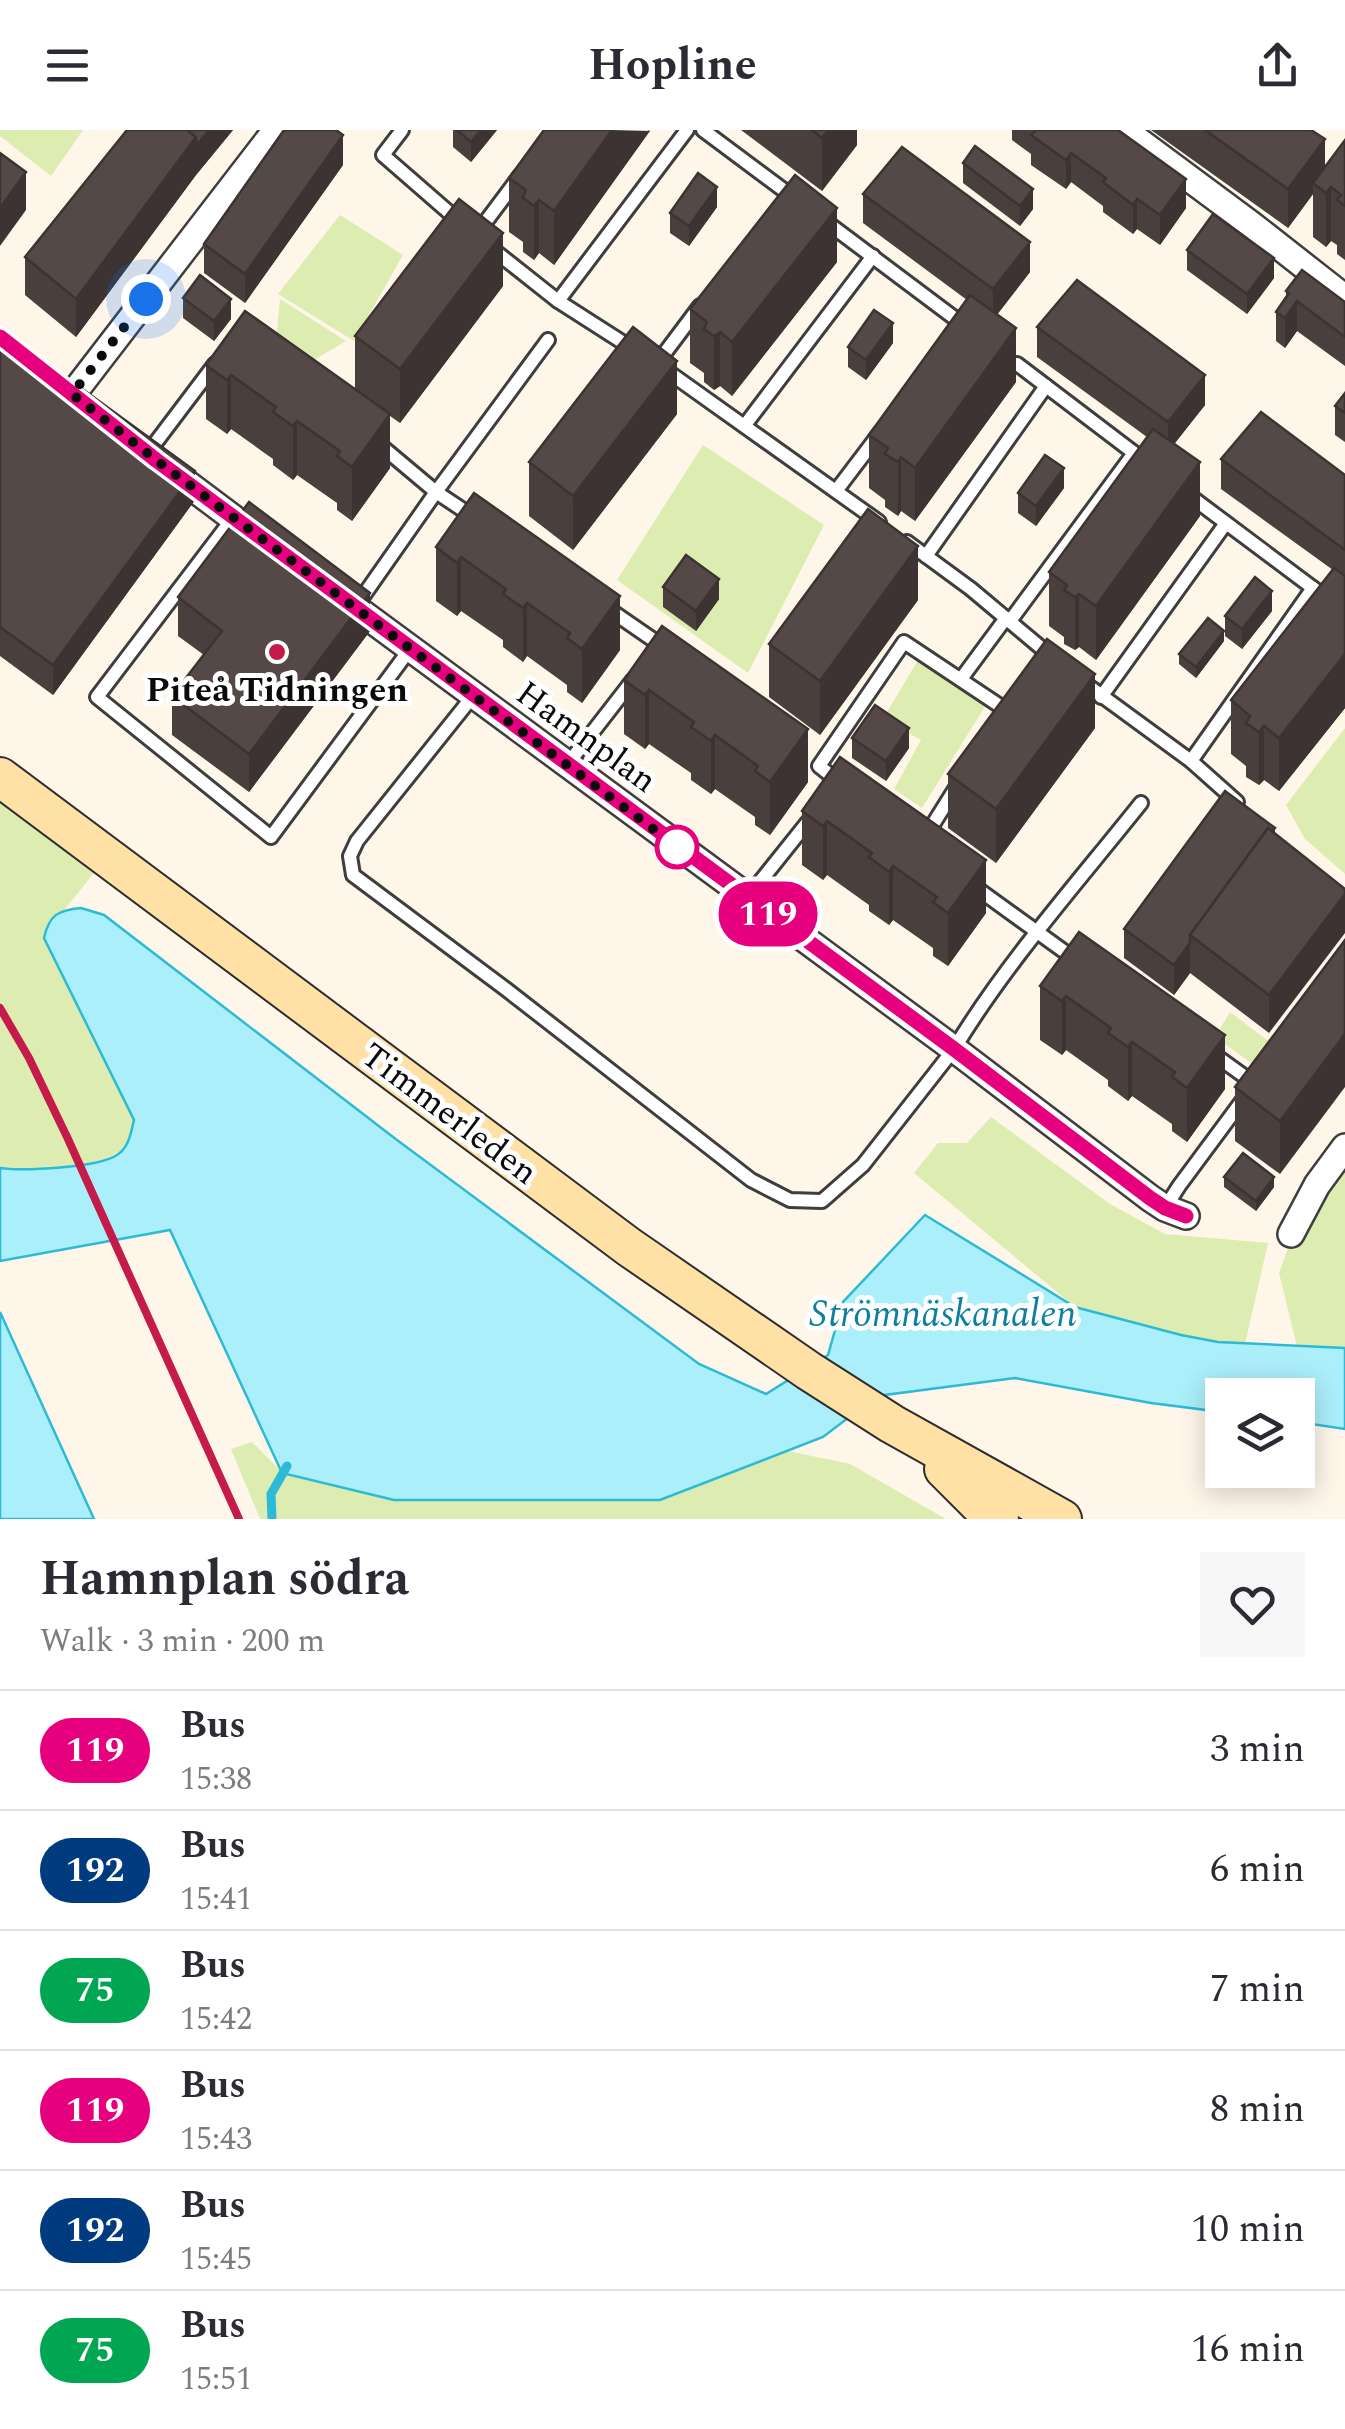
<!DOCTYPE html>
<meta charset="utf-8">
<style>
body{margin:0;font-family:Spectral,serif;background:#f7f7f7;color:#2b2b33;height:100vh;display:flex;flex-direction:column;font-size:38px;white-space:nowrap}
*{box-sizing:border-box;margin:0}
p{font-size:32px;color:#7c7c81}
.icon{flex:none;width:55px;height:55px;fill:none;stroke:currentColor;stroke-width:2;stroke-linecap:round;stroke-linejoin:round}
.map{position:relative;height:1389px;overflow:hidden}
.side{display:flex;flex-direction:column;background:#fff;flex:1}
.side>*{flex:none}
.badge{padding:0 20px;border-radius:32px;font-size:35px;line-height:65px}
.controls{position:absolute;left:1205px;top:1248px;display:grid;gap:20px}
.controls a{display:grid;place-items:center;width:110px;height:110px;border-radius:0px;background:#fff;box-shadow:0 5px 25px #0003;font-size:50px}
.you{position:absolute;width:50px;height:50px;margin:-25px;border:8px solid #fff;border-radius:50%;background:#1a73e8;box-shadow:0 0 0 15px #1a73e833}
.map>.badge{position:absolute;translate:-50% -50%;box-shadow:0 0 0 5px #fff}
.round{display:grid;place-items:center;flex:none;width:105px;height:105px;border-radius:0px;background:#f7f7f7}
.head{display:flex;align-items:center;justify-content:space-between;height:170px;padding:0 40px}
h1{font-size:48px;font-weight:700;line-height:75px}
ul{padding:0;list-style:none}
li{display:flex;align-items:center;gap:30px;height:120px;padding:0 40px;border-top:2px solid #e1e1e2}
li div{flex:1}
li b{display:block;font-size:38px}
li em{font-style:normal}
li .badge{min-width:110px;font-weight:700;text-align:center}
header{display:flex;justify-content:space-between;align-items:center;height:130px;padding:0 40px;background:#fff;font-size:45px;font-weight:700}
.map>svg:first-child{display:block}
.green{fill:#ddecb1}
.water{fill:#abeffa;stroke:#2dbad6;stroke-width:2.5}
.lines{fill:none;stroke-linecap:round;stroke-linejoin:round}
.stream{stroke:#2dbad6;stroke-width:9}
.service-casing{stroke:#3e3e3e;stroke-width:18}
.minor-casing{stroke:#3e3e3e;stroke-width:30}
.secondary-casing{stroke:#2d2d2d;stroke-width:42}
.service{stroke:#fff;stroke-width:12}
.minor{stroke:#fff;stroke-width:25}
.secondary{stroke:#ffe0a5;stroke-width:38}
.rail{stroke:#c41b4a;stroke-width:8}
.wall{fill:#493f3d}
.shaded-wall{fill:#3c3332}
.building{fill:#554947;stroke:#3c3332;stroke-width:2.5}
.line-casing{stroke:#fff;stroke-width:22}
.line{stroke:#e6007e;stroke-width:15}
.walk{stroke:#0b0b0b;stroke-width:10;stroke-dasharray:0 18}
.poi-dot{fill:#c41b4a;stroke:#fff;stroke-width:4}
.stop-dot{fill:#fff;stroke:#e6007e;stroke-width:5}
.labels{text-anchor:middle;stroke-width:10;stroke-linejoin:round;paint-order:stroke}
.poi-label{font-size:35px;font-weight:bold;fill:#0b0b0b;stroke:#fff}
.street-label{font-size:35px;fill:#0b0b0b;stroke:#fff}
.water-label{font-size:38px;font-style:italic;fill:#0d809e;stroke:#fff}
</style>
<header><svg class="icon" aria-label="menu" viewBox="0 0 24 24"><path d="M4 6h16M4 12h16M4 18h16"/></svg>Hopline<svg class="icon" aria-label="share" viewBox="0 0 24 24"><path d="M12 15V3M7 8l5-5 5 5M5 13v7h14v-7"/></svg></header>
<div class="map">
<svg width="1345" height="1389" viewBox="0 0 1345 1389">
<rect width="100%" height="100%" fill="#fff6ea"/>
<g class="green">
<path d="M0 0H83L51 46 0 6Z"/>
<path d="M340 85 403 125 354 211 278 164Z"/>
<path d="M280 169 346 211 309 233 276 211Z"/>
<path d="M703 315 824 395 748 543 617 450Z"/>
<path d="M918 530 986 575 922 678 894 659 921 610 883 589Z"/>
<path d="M1345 598V744L1305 709 1286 675Z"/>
<path d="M0 660 101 734 65 779 48 793 134 990C132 997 130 1008 126 1014 109 1041 29 1039 0 1037Z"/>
<path d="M1230 882 1267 910 1285 897 1257 937 1215 907Z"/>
<path d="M991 987 1110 1074 1165 1104 1268 1113 1245 1214 1218 1212 1181 1205 1075 1177 914 1043 938 1013H967Z"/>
<path d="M1345 1036V1218L1297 1216 1279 1143 1291 1110Z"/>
<path d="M252 1312 283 1343 394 1370H660L788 1321 850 1334 946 1389H260L231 1319Z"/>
</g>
<g class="water">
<path d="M81 778 104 785 397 1010 699 1234 766 1264 828 1225 843 1172 925 1085 1075 1177 1181 1205 1218 1212 1345 1218V1299L1298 1292V1265H1222V1282L1151 1273 1015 1248 877 1266 823 1307 660 1370H394L282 1343 170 1100 0 1131V1038C24 1041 97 1038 117 1025 129 1017 131 1003 134 990L44 808C49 785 58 780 81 778Z"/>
<path d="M0 1182 94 1389H0Z"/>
</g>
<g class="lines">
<path class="stream" d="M272 1389 271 1364 287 1336"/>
<g class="service-casing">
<g id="service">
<path d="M402 0 383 25 460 92"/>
<path d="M703 0 797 70"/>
<path d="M825 91 965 196"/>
<path d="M478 102 520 46"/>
<path d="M491 118 558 171 633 219"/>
<path d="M558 171 687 0"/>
<path d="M658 232 700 176"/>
<path d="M1017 234 1146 332"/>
<path d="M667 241 879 392"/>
<path d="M745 295 873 126"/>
<path d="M380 315 436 362 475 388"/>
<path d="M147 324 215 234"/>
<path d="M836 361 880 303"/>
<path d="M1190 366 1345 482"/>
<path d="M233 388 97 567 271 707 410 519"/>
<path d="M907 412 971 459 1052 527"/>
<path d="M926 426 1046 256"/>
<path d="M359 472 436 362 548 210"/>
<path d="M607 478 665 518"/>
<path d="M1010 491 1134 323"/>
<path d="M961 549 1006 488"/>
<path d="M1083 552 1191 631 1237 672"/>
<path d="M473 566 357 711 350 726 353 745 507 860 751 1050 790 1070 822 1071 863 1035 954 919C1006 833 1078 752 1141 673"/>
<path d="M1101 567 1226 393"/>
<path d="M1191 631 1313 458"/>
<path d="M567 635 633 550"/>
<path d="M839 652 819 636 904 512 1006 580 1003 585"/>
<path d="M925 707 957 656"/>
<path d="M975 757 1076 830"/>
<path d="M747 768 811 688"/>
<path d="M1212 923 1255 954"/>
<path d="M1165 1078 1179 1056 1242 971"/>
</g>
</g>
<g class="minor-casing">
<g id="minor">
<path d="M1124 0 1252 95 1345 168"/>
<path d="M72 265 276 0"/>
<path d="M169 340 261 409"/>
<path d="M346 471 954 919 1150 1068 1165 1078 1186 1086"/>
<path d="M1291 1104 1317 1055 1345 1017"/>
</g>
</g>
<g class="secondary-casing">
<g id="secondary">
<path d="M0 647 629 1117 809 1241 892 1294 1062 1389"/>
<path d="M944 1339 982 1377 999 1389"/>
</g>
</g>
<use href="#service" class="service"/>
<use href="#minor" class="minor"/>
<use href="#secondary" class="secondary"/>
<path class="rail" d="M0 878 29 928 68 1009 239 1389"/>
</g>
<g class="wall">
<path d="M127 0H233L196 45 76 207 25 165V127Z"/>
<path d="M453 0H497L471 32 453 17Z"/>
<path d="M650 0 554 135 539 123 534 130 523 122V112L509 102V48Z"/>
<path d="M741 0H857V15L822 61Z"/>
<path d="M1012 0H1118L1186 78 1160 115 1137 99 1133 104 1103 82V76L1071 52 1066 59 1031 35V24L1012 10Z"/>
<path d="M1151 0H1313L1325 37 1345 10V130L1337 124V115L1331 111 1326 117 1313 107V64L1288 98Z"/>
<path d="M963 33 1033 79 1020 96 963 53Z"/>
<path d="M343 35 245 173 204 143V114Z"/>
<path d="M863 64 1030 142 997 185 1016 252 915 391 901 381 898 386 885 377V370L869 358V305L967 170 863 93Z"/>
<path d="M717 77 689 116 670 103V83Z"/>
<path d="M1187 120 1274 148 1247 184 1187 140Z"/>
<path d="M837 132 732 266 720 256 714 260 704 252V243L690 233V179Z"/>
<path d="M503 156 400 293 390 286V338L352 391 337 380V373L297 345 293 350 273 335V329L231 299 227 304 206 289V235L355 259V206Z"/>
<path d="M1286 161 1345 172V236L1297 201 1285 218 1276 211V182L1286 167Z"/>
<path d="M183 168 231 189 214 211 183 188Z"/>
<path d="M1037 197 1205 275 1174 314 1200 386 1096 530 1079 517 1075 520 1064 514V507L1049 496V442L1147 307 1037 227Z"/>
<path d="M0 199 195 370 53 565 0 526Z"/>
<path d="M893 213 866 250 848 237V217Z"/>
<path d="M1345 263V312L1335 305V276Z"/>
<path d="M677 284 573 420 529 386V332Z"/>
<path d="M1221 329 1345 345V578L1279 661 1264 650 1259 655 1246 647V636L1231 624V570L1333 440 1221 359Z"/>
<path d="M1064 358 1036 396 1018 383V363Z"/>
<path d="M474 363 620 520 582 573 567 562V555L527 526 523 532 503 517V510L461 481 457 486 436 471V417Z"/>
<path d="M663 457 719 469 696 501 663 477Z"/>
<path d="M178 467 370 501 249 662 172 605V566L204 525 178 506Z"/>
<path d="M918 470 820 605 769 567V514Z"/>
<path d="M1272 481 1242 519 1225 506V486Z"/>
<path d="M662 496 808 652 770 705 755 695V687L715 659 711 664 691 650V643L649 614 645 619 624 604V550Z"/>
<path d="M1224 511 1196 548 1179 534V524Z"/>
<path d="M1095 598 996 733 948 698V644Z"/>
<path d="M852 608 909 618 886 651 852 628Z"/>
<path d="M840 627 986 783 948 836 933 826V818L893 790 889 795 869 781V775L827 745 823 750 802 735V681Z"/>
<path d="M1275 698 1269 903 1190 843 1174 865 1124 828V799Z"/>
<path d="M1079 802 1225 959 1187 1012 1172 1001V994L1132 966 1128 971 1108 956V950L1066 920 1062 925 1040 910V856Z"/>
<path d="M1345 810 1280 1044 1235 1011V957Z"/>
<path d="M1224 1047 1274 1057 1256 1081 1224 1057Z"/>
</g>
<g class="shaded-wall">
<path d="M209 0H233L196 45 76 207V169L196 7Z"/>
<path d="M481 0H497L471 32V12Z"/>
<path d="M612 0 650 1 554 135V81Z"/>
<path d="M828 0H857V15L822 61V8Z"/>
<path d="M1311 0H1313V25L1325 9V48L1313 53V64L1288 98V59Z"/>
<path d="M343 5V35L245 173V144Z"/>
<path d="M1071 23V52L1066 59V30Z"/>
<path d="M26 42V80L0 116V78Z"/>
<path d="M1186 49V78L1160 115V85Z"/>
<path d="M717 57V77L689 116V96Z"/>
<path d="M1331 57V111L1326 117V63Z"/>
<path d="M1033 59V79L1020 96V76Z"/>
<path d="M1137 69V99L1133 104V75Z"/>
<path d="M539 70V123L534 130V76Z"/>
<path d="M837 78V132L732 266V212Z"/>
<path d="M503 103V156L400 293V239Z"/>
<path d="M1030 112V142L993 189V159Z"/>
<path d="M1274 128V148L1247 184V164Z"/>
<path d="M231 169V189L214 211V191Z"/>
<path d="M1297 171V201L1285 218V188Z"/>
<path d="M893 193V213L866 250V230Z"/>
<path d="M1016 198V252L915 391V338Z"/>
<path d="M720 202V256L714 260V206Z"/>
<path d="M677 231V284L573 420V366Z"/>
<path d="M231 245V299L227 304V250Z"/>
<path d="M1205 245V275L1168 322V292Z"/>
<path d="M390 284V338L352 391V337Z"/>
<path d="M297 291V345L293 350V296Z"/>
<path d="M901 327V381L898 386V332Z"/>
<path d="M1200 332V386L1096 530V476Z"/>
<path d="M1064 338V358L1036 396V376Z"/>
<path d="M195 341V370L53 565V535Z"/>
<path d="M918 416V470L820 605V551Z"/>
<path d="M461 427V481L457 486V433Z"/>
<path d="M719 449V469L696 501V481Z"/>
<path d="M1272 461V481L1242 519V499Z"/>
<path d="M370 463V501L249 662V624Z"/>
<path d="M1079 464V517L1075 520V467Z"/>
<path d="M620 466V520L582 573V519Z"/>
<path d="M527 473V526L523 532V478Z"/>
<path d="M1224 501V511L1196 548V537Z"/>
<path d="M1345 524V578L1279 661V608Z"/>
<path d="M1095 544V598L996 733V679Z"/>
<path d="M649 560V614L645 619V565Z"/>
<path d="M1264 596V650L1259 655V602Z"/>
<path d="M909 598V618L886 651V631Z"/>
<path d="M808 599V652L770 705V652Z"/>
<path d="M715 605V659L711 664V611Z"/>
<path d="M827 691V745L823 750V696Z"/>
<path d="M986 730V783L948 836V783Z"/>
<path d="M893 736V790L889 795V742Z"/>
<path d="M1345 764V803L1269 903V865Z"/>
<path d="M1190 813V843L1174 865V835Z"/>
<path d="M1066 866V920L1062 925V871Z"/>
<path d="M1345 904V957L1280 1044V991Z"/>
<path d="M1225 905V959L1187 1012V958Z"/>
<path d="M1132 912V966L1128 971V917Z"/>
<path d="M1274 1047V1057L1256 1081V1071Z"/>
</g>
<g class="building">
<path d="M127 0H187L196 7 76 169 25 127Z"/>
<path d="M187 0H209L196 16V7Z"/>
<path d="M284 0H336L343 5 245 144 204 114Z"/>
<path d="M457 0H481L471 12Z"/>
<path d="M544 0H612L554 81 539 70 534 76 523 68 526 60 509 48Z"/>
<path d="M812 0H828L822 8Z"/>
<path d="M1036 0H1118L1186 49 1160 85 1137 69 1133 75 1103 52 1106 48 1071 23 1066 30 1031 5Z"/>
<path d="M1205 0H1311L1325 9 1288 59Z"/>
<path d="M1345 10V76L1337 70 1341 65 1331 57 1326 63 1313 53Z"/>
<path d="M975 16 1033 59 1020 76 963 33Z"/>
<path d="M902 17 1030 112 993 159 863 64Z"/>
<path d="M0 23 26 42 0 78Z"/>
<path d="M698 43 717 57 689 96 670 83Z"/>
<path d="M795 45 837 78 732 212 720 202 714 206 704 199 707 192 690 179Z"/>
<path d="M459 69 503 103 400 239 355 206Z"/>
<path d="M1213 84 1274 128 1247 164 1187 120Z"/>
<path d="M1302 140 1345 172V207L1297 171 1285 188 1276 182 1289 163 1286 161Z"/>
<path d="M200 145 231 169 214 191 183 168Z"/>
<path d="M1077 150 1205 245 1168 292 1037 197Z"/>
<path d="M970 165 1016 198 915 338 901 327 898 332 885 324 888 318 869 305Z"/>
<path d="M874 180 893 193 866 230 848 217Z"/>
<path d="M245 181 390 284 352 337 337 326 340 321 297 291 293 296 273 282 276 277 231 245 227 250 206 235Z"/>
<path d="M633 197 677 231 573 366 529 332Z"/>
<path d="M0 199 195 341 53 535 0 497Z"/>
<path d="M1345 263V283L1335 276Z"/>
<path d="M1261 282 1345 345V420L1221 329Z"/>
<path d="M1153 299 1200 332 1096 476 1079 464 1075 467 1064 460 1067 455 1049 442Z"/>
<path d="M1045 325 1064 338 1036 376 1018 363Z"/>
<path d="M474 363 620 466 582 519 567 508 570 503 527 473 523 478 503 464 506 459 461 427 457 433 436 417Z"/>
<path d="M249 372 370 463 249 624 172 566 222 501 178 467Z"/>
<path d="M868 379 918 416 820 551 769 514Z"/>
<path d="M686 425 719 449 696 481 663 457Z"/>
<path d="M1334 438 1345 446V524L1279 608 1264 596 1259 602 1246 593 1250 586 1231 570Z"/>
<path d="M1255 447 1272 461 1242 499 1225 486Z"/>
<path d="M1208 488 1224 501 1196 537 1179 524Z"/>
<path d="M662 496 808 599 770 652 755 641 758 636 715 605 711 611 691 597 694 592 649 560 645 565 624 550Z"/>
<path d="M1047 509 1095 544 996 679 948 644Z"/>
<path d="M875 575 909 598 886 631 852 608Z"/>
<path d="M840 627 986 730 948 783 933 772 937 767 893 736 889 742 869 727 872 723 827 691 823 696 802 681Z"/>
<path d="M1225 661 1275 698 1272 701 1268 698 1190 805V813L1174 835 1124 799Z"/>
<path d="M1268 698 1345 759V764L1269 865 1190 805Z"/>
<path d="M1079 802 1225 905 1187 958 1172 947 1175 942 1132 912 1128 917 1108 903 1111 898 1066 866 1062 871 1040 856Z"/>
<path d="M1345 810V904L1280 991 1235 957Z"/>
<path d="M1243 1023 1274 1047 1256 1071 1224 1047Z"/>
</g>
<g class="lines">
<g class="line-casing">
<path id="line" d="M0 207 156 330 954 919 1150 1068 1165 1078 1186 1086"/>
</g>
<use href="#line" class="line"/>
<path class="walk" d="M146 169 72 264 156 330 687 724 677 717"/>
</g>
<circle class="poi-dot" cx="277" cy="522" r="10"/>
<circle class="stop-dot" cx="677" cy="717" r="20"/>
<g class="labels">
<g class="poi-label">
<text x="277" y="571">Piteå Tidningen</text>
</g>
<g class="street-label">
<text transform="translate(587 606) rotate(36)" y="12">Hamnplan</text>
<text transform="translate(450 983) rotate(37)" y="12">Timmerleden</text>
</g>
<g class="water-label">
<text x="943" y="1196">Strömnäskanalen</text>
</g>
</g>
</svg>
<div class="controls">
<a><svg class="icon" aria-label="layers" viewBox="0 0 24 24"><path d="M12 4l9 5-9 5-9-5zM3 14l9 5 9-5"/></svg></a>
</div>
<div class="you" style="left:146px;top:169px"></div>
<b class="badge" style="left:768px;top:784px;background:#e6007e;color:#fff">119</b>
</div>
<section class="side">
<div class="head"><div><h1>Hamnplan södra</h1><p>Walk · 3 min · 200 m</p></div><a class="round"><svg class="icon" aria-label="heart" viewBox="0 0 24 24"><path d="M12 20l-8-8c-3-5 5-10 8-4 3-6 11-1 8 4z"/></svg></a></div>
<ul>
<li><span class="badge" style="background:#e6007e;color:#fff">119</span><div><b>Bus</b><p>15:38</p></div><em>3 min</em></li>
<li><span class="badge" style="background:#003b80;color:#fff">192</span><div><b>Bus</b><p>15:41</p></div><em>6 min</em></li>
<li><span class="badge" style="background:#00a651;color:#fff">75</span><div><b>Bus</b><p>15:42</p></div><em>7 min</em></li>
<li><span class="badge" style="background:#e6007e;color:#fff">119</span><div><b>Bus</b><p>15:43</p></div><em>8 min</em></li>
<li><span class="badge" style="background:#003b80;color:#fff">192</span><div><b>Bus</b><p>15:45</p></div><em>10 min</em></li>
<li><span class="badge" style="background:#00a651;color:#fff">75</span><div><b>Bus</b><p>15:51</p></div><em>16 min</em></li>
</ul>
</section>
